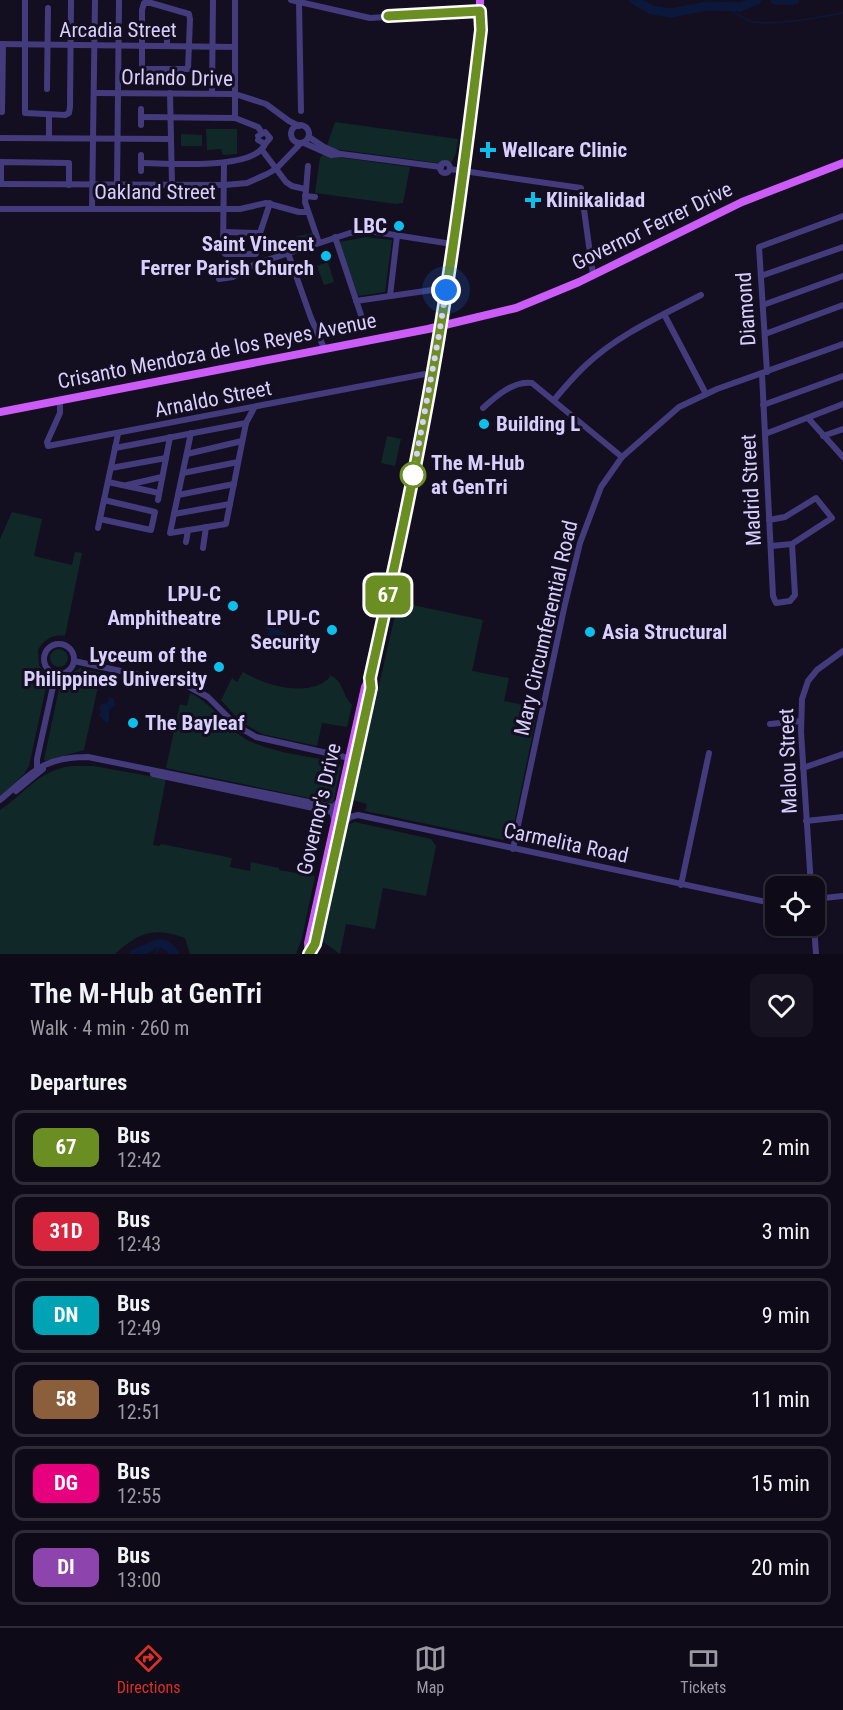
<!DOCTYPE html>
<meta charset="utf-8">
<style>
body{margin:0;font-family:"Roboto Condensed",sans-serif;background:#171321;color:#f1f3f6;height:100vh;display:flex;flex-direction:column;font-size:22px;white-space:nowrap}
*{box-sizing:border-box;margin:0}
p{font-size:20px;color:#9b9aa2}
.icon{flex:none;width:33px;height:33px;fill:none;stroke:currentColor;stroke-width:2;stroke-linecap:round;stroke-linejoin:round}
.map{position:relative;height:954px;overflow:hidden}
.panel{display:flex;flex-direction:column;background:#0e0a18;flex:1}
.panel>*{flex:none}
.badge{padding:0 12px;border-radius:9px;font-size:21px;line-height:39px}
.fabs{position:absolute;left:765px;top:876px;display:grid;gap:12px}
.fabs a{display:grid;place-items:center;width:60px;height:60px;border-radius:12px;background:#0e0a18;box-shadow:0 2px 4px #0004,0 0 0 2px #2e2b37;font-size:30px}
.you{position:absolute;width:30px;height:30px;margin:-15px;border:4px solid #fff;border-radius:50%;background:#1a73e8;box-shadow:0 0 0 9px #1a73e833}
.map>.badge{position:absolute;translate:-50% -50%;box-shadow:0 0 0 3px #fff}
h2{padding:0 30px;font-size:22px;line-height:54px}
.round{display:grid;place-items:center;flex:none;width:63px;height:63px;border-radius:12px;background:#171321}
.headline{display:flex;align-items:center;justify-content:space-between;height:102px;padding:0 30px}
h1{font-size:28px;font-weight:600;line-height:45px}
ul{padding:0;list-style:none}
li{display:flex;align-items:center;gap:18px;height:75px;margin:0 12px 9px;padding:0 18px;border:3px solid #2e2b37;border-radius:12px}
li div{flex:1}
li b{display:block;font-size:22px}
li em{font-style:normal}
li .badge{min-width:66px;font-weight:700;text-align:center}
.menu{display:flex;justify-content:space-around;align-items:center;height:84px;border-top:2px solid #2e2b37;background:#0e0a18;font-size:16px;color:#9b9aa2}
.menu a{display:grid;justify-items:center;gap:3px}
.menu .current{color:#d93025}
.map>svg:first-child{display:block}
.green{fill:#112829}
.water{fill:#0c183b}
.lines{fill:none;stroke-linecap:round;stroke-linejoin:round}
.stream{stroke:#0c183b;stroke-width:1.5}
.river{stroke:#0c183b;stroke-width:9}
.minor{stroke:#443b7c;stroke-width:6}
.major{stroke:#cc5cf7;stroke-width:8}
.line-casing{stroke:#fff;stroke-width:14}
.line{stroke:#6b8e23;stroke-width:9}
.walk{stroke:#d9cffd;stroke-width:6;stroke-dasharray:0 10.8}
.poi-dot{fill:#0cc0eb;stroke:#130e20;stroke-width:2}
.stop-dot{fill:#fff;stroke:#6b8e23;stroke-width:3}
.labels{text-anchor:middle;stroke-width:6;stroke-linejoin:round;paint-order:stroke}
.street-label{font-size:21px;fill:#d9cffd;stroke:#130e20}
.poi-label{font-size:21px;font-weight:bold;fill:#d9cffd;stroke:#130e20;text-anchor:start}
.stop-label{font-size:21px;font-weight:bold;fill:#d9cffd;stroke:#130e20;text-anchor:start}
</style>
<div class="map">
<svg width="843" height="954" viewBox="0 0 843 954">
<rect width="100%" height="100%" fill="#130e20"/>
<g class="green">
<path d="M335 122 458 139 456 153 452 162 438 163 335 149 327 145Z"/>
<path d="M206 129H237V154L223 155 221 149 207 150Z"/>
<path d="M181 134 202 135V146H181Z"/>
<path d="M323 155 410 167 403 203 396 204 315 193 320 158Z"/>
<path d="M312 233 315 241 291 249 295 237Z"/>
<path d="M366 237 392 240 385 292 358 296 339 242Z"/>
<path d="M328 262 334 282 324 285 317 266Z"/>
<path d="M387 436 401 439 395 466 381 463Z"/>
<path d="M12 512 42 519 34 556 72 565 75 552 82 553 65 636C53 634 44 639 38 650L39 665 48 678 29 766 24 774 0 797V539Z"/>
<path d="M403 580 412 583 408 604 483 620 472 671 509 678 504 701 538 708 512 834 503 840 365 811 367 804 353 800Z"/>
<circle cx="59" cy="658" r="9"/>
<path d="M80 668 101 673 84 750 45 761 44 759 61 680Z"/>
<path d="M243 672C265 685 309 699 330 677L329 675C343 679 342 695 352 705L347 727 322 723 317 746 262 734 240 721 221 700 232 678 237 682Z"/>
<path d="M190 693C212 703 223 725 244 738 271 754 308 755 338 763L341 767 333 803 166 768 180 704 187 706Z"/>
<path d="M72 766H93L166 779 153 845 160 846 161 844 232 858 230 867 250 871 251 862 279 868V870L315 876 302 938 296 954H190L185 938C155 927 139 932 115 954H0V810C27 792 37 771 72 766Z"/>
<path d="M355 822 431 839 436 846 426 896 383 888 375 929 346 924 340 954 322 941 347 825Z"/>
</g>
<g class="water">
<path d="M268 625 287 634 280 644 267 634 270 631 265 629Z"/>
<path d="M110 697 114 699 115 706 109 710V721L106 723 99 715 101 712 99 707 101 704H106Z"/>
</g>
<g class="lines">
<g class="stream">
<path d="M721 6C731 9 740 17 750 21 770 27 821 17 843 13"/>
<path d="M155 954 160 947 165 944"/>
</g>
<g class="river">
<path d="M634 0 652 10 671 13 707 6 741 7 757 0"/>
<path d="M775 0H795"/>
<path d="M134 954C152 948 161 934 175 954"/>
</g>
<g class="minor">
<path d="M25 0V113L65 115 69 113 70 107 71 0"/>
<path d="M235 0V118"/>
<path d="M291 0 370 18 480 11"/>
<path d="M299 2 301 111"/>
<path d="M144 3H151L189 14 190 19 188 69H142V10Z"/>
<path d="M0 44 235 47"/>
<path d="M167 46V33"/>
<path d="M47 89 48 8"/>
<path d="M94 93 235 94 266 104 289 121 299 126"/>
<path d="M170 93 172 185"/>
<path d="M212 93 213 0"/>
<path d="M141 109V125"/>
<path d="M2 112 3 45"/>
<path d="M141 117 235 118 258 127 262 133"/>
<circle cx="300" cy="134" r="9"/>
<path d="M309 137 324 147 340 154"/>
<path d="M0 138 171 139"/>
<path d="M49 138V115"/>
<path d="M258 140 265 144 270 138 265 132 258 136"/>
<path d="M304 143 331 155 341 154 441 167"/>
<path d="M262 150 286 182 292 186 305 189"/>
<path d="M141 155V171"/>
<path d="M141 163C167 163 254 171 265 144"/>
<path d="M224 163 223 250 225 254H256L260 233 270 203"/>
<circle cx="445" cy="168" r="5"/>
<path d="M308 166 305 202 318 240"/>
<path d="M450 169 581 188 593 275"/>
<path d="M0 184 225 185 247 183 267 174 276 169 301 143"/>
<path d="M1 184V162L69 163V185"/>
<path d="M117 185 119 0"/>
<path d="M305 196 315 197"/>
<path d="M0 209H240L266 203 299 212H307"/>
<path d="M92 209 95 0"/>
<path d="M224 232 260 233"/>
<path d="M335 237 362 318"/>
<path d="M288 253 311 318 324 348"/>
<path d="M761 276 843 247"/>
<path d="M219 279 233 277 255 264 350 233 369 231 452 244"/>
<path d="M390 296 397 236"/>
<path d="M356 301 439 289 446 290"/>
<path d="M763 305 843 276"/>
<path d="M664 314 706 394"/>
<path d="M765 334 843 305"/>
<path d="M767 372 759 247 843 216"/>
<path d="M762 374 773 596 776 603 790 601 795 595 792 544"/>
<path d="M554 400C564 388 574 376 586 365 619 334 661 316 701 295"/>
<path d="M60 401V413L47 442 48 446 425 374 432 375"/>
<path d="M763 405 843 376"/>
<path d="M483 408C495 397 514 380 532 383L622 457"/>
<path d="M808 418 843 457"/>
<path d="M191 433 170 533 226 524 246 423 254 408"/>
<path d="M765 434 843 404"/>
<path d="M823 436 843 429"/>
<path d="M115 448 246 423"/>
<path d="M187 454 242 441"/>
<path d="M111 468 166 458"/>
<path d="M183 473 238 462"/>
<path d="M108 482 159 493"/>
<path d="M127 485 162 477"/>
<path d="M178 495 234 484"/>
<path d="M158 500 170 437"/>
<path d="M174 514 230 504"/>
<path d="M100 519 151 530 155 512 104 500"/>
<path d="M769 520 785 517 816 498 832 518 792 544 771 546"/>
<path d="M98 528 118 434"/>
<path d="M186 542 188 530"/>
<path d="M203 548 206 527"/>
<circle cx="59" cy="659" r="15"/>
<path d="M74 661 186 685 208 697 237 726 256 737 349 758"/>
<path d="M770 724 801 721"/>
<path d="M803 768 843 754"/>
<path d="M37 769V759L56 673"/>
<path d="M153 774 332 812 334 819"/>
<path d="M16 791 43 769"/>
<path d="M0 800C32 773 41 757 88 757L333 807 339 801"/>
<path d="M806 821 843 817"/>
<path d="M341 827 350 817 358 815 776 904"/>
<path d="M513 849 565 604 580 543 601 487 622 457 679 407 717 389 843 344"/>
<path d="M681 885 709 753"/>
<path d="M811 886 801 732 802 699 808 681 817 670 843 651"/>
<path d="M814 899 843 896"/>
<path d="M814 926 816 954"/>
</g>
<g class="major">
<path d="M0 412 428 329 516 308 579 282 742 202 843 163"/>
<path d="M310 950 315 944 371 688 370 678"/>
<path d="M309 954 308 943 365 687 370 678 394 570 439 335 480 36V0"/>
</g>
</g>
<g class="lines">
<g class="line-casing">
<path id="line" d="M309 954 315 944 371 688 370 678C395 565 420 451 439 336 456 234 469 132 481 30L480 11 388 16"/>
</g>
<use href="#line" class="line"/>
<path class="walk" d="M413 475 439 335 446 290"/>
</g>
<g class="poi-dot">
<path d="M485 141h6v6h6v6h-6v6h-6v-6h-6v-6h6z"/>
<path d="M530 191h6v6h6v6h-6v6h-6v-6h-6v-6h6z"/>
<circle cx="399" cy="226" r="6"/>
<circle cx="326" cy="256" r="6"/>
<circle cx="484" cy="424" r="6"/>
<circle cx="233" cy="606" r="6"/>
<circle cx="332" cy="630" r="6"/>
<circle cx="590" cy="632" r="6"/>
<circle cx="219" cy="667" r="6"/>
<circle cx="133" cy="723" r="6"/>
</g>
<circle class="stop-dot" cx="413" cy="475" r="12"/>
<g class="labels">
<g class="street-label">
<text x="118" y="37">Arcadia Street</text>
<text transform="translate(177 78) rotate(1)" y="7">Orlando Drive</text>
<text x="155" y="199">Oakland Street</text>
<text transform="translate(652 226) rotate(-26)" y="7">Governor Ferrer Drive</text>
<text transform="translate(746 309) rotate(-94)" y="7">Diamond</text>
<text transform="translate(217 351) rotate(-11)" y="7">Crisanto Mendoza de los Reyes Avenue</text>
<text transform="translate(213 399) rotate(-11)" y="7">Arnaldo Street</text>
<text transform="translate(751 490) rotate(-93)" y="7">Madrid Street</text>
<text transform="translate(546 628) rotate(-77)" y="7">Mary Circumferential Road</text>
<text transform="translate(788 761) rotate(-92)" y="7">Malou Street</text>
<text transform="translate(319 809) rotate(-77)" y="7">Governor's Drive</text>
<text transform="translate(566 843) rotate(12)" y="7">Carmelita Road</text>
</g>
<g class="poi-label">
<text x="502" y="157">Wellcare Clinic</text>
<text x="546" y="207">Klinikalidad</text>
<text x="387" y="233" text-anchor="end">LBC</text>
<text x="314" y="251" text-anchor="end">Saint Vincent<tspan x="314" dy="24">Ferrer Parish Church</tspan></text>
<text x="496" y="431">Building L</text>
<text x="221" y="601" text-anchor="end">LPU-C<tspan x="221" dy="24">Amphitheatre</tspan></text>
<text x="320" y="625" text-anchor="end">LPU-C<tspan x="320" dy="24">Security</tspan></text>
<text x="602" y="639">Asia Structural</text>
<text x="207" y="662" text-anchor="end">Lyceum of the<tspan x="207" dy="24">Philippines University</tspan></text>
<text x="145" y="730">The Bayleaf</text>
</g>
<g class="stop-label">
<text x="431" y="470">The M-Hub<tspan x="431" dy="24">at GenTri</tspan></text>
</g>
</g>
</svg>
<div class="fabs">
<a><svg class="icon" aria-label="locate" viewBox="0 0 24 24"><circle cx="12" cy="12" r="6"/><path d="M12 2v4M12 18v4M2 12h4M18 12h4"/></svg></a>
</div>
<div class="you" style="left:446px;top:290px"></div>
<b class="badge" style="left:388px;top:595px;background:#6b8e23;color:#fff">67</b>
</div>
<section class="panel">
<div class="headline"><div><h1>The M-Hub at GenTri</h1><p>Walk · 4 min · 260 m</p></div><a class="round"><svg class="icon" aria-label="heart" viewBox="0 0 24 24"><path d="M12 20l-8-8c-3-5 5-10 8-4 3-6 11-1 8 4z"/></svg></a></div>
<h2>Departures</h2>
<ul>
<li><span class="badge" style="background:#6b8e23;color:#fff">67</span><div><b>Bus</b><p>12:42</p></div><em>2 min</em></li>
<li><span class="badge" style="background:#d7263d;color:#fff">31D</span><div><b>Bus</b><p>12:43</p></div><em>3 min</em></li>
<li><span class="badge" style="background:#00a3b4;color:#fff">DN</span><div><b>Bus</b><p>12:49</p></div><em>9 min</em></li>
<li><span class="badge" style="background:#8b5e3c;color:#fff">58</span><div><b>Bus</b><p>12:51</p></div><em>11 min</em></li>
<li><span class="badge" style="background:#e6007e;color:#fff">DG</span><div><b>Bus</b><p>12:55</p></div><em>15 min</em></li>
<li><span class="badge" style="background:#8e44ad;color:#fff">DI</span><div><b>Bus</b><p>13:00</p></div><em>20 min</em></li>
</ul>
</section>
<nav class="menu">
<a class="current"><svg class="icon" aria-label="directions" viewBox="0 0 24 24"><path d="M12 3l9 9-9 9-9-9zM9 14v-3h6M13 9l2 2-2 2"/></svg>Directions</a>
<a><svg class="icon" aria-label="map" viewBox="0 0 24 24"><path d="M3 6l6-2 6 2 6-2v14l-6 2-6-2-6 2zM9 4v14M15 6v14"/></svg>Map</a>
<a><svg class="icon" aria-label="tickets" viewBox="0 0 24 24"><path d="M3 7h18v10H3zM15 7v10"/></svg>Tickets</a>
</nav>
